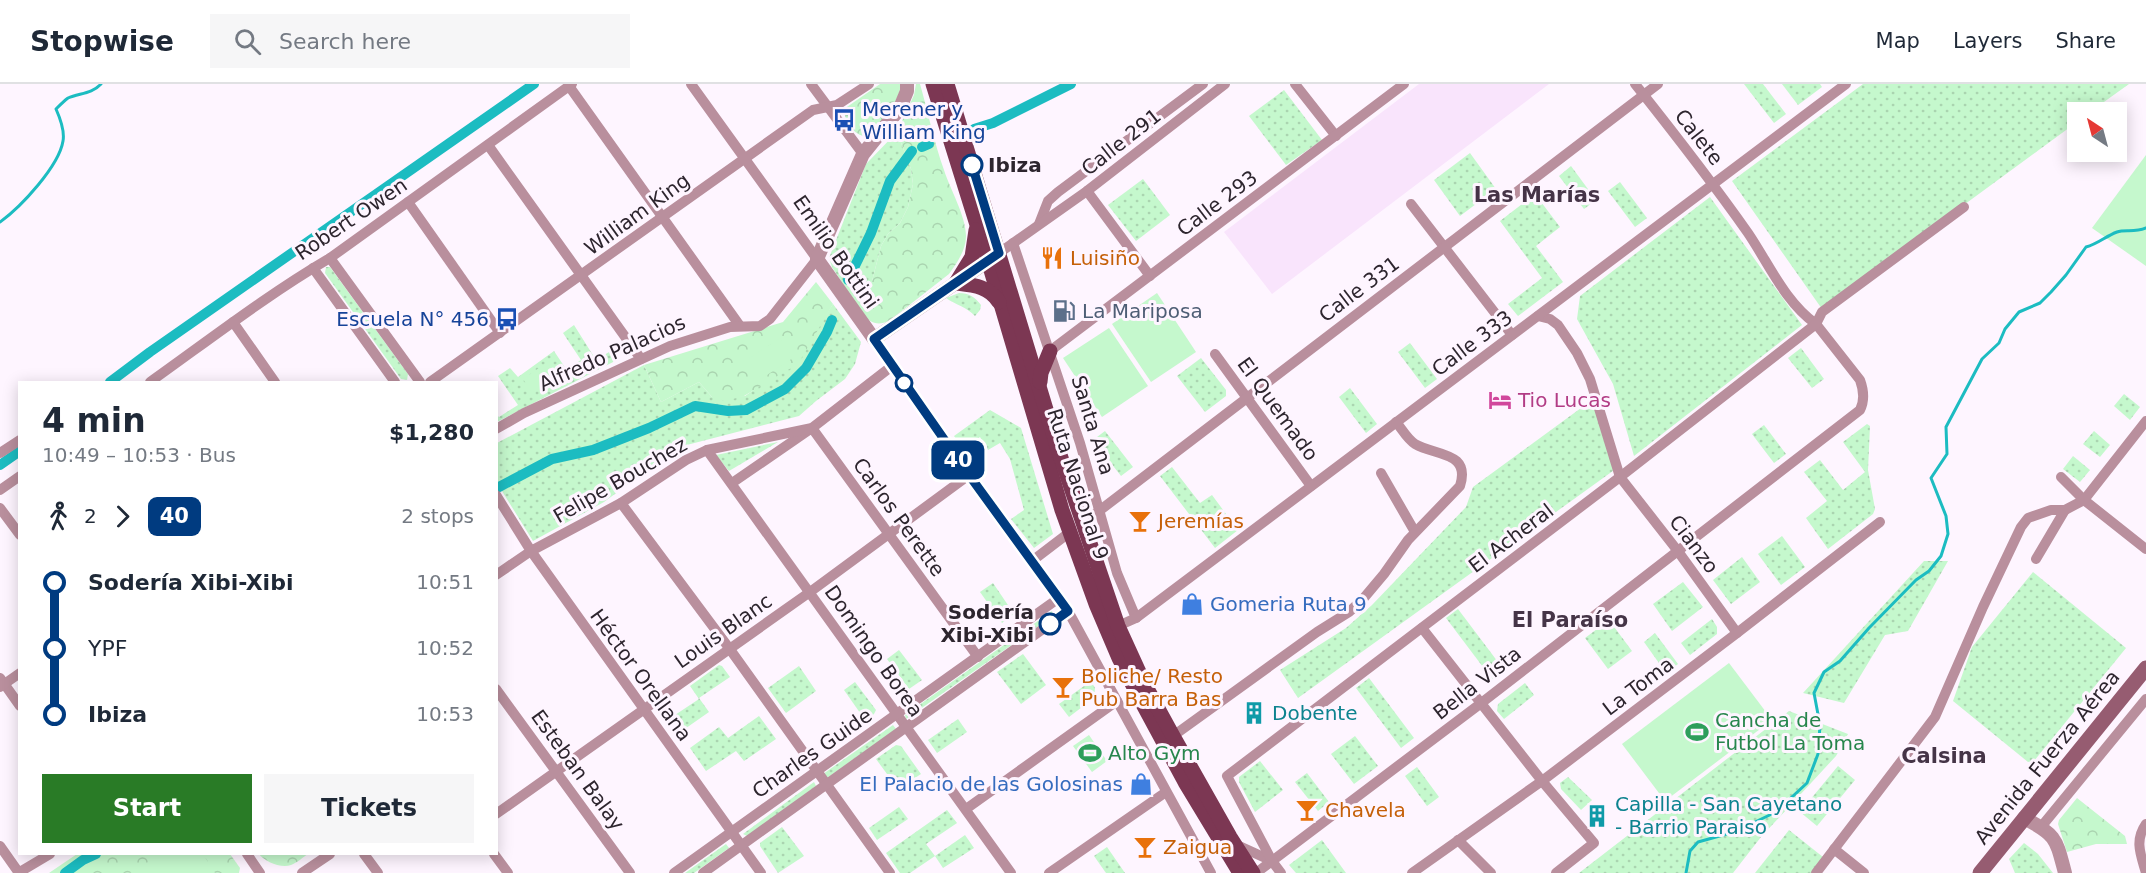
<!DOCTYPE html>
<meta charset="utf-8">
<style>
body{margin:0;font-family:"DejaVu Sans",sans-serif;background:#f6f6f7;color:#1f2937;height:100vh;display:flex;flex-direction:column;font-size:22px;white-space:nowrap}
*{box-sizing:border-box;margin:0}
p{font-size:20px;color:#747a83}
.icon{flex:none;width:33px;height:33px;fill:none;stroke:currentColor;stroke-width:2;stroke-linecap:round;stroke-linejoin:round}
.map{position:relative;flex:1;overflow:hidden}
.sheet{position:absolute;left:18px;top:297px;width:480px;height:474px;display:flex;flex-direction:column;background:#fff;border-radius:0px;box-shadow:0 3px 15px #0003}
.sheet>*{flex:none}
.badge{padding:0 12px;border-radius:9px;font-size:21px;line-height:39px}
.needle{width:39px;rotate:324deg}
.fabs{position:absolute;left:2067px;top:18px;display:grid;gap:12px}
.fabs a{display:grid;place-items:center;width:60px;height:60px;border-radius:0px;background:#fff;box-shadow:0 3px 15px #0003;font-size:30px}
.map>.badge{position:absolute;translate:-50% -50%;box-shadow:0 0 0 3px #fff}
.legs{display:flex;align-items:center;gap:9px;height:66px;padding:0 24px;font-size:20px}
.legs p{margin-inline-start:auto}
.summary{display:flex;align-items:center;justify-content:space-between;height:102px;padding:0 24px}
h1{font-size:33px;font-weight:600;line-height:45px}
.primary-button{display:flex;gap:12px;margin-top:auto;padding:12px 24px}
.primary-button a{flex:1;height:69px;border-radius:0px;background:#297b26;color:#fff;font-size:24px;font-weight:600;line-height:69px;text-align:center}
.primary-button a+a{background:#f6f6f7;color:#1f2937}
ul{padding:0 24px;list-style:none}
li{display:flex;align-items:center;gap:21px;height:66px;font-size:22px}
li i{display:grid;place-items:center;width:9px;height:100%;margin:0 8px;background:currentColor}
li i::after{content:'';width:15px;height:15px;margin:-8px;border:4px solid;border-radius:50%;background:#fff}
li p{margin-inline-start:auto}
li:first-child i{background:linear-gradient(#0000 50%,currentColor 0)}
li:last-child i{background:linear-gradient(currentColor 50%,#0000 0)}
header{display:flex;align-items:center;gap:36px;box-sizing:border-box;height:84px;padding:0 30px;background:#fff;border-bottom:2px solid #e0e1e3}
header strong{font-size:28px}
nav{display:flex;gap:33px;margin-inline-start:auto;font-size:21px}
.search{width:420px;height:54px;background:#f6f6f7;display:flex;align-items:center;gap:15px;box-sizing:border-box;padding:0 21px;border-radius:0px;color:#747a83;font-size:22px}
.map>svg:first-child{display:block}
.built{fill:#f9e4fc}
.grass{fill:url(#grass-dots)}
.park{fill:url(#park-crowns)}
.pitch{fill:#c5f8cd}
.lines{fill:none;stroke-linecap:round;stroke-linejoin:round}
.stream{stroke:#1cbcc1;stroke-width:3}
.canal{stroke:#1cbcc1;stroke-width:10}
.minor{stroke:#b98f9d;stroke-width:10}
.tertiary{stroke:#b98f9d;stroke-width:14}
.secondary{stroke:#965c71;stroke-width:15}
.primary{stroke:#7c3753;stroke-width:15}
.line-1-casing{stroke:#fff;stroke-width:14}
.line-1{stroke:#003b80;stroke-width:9}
.stop-1-dot{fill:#fff;stroke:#003b80;stroke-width:3}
.labels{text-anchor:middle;stroke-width:6;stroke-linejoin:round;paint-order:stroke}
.transit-label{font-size:20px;fill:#164399;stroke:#fef5ff;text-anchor:start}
.street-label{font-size:20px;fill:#2d252e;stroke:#fef5ff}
.stop-label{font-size:20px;font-weight:bold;fill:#2d252e;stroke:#fef5ff;text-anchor:start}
.food-label{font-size:20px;fill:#c56008;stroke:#fef5ff;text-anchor:start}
.service-label{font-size:20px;fill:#4e5e75;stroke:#fef5ff;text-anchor:start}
.hotel-label{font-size:20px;fill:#b23c85;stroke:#fef5ff;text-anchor:start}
.shop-label{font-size:20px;fill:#366cbe;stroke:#fef5ff;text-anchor:start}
.culture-label{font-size:20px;fill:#0d838f;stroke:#fef5ff;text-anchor:start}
.leisure-label{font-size:20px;fill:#27864d;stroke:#fef5ff;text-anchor:start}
.neighbourhood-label{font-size:21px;font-weight:bold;fill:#453447;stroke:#fef5ff}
</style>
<header>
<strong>Stopwise</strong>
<div class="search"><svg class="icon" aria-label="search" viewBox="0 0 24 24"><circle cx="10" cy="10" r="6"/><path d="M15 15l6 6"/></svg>Search here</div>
<nav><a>Map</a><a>Layers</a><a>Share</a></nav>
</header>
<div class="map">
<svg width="2146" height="789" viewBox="0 0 2146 789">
<defs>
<pattern id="grass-dots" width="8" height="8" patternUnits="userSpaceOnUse" patternTransform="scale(1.5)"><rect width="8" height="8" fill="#c5f8cd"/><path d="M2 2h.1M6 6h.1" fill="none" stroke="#aad4b0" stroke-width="1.8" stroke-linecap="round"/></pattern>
<pattern id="park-crowns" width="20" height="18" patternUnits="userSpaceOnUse" patternTransform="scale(1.5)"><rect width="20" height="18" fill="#c5f8cd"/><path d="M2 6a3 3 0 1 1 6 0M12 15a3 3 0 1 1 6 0" fill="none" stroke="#aad4b0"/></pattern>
</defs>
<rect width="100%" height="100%" fill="#fef5ff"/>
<path class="built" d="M1419 0H1549L1272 210 1224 148Z"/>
<g class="grass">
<path d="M1744 0H1763L1786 30 1774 39Z"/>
<path d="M1782 0H1820L1822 3 1798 21Z"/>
<path d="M1863 0H2129L2090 28H2078L2077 38 1822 225 1732 97Z"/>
<path d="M1284 6 1322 56 1286 81 1249 32Z"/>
<path d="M897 48 911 85 913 100 908 123 900 139 888 150 881 162 871 201 852 214 832 183 829 174 866 80Z"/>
<path d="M1470 69 1496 105 1460 132 1434 96Z"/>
<path d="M1571 82 1596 116 1584 125 1559 92Z"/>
<path d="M1143 95 1170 131 1136 157 1108 121Z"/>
<path d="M1620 98 1647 134 1635 143 1608 107Z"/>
<path d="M1535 110 1560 143 1536 162 1563 198 1518 232 1508 220 1542 194 1500 137Z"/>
<path d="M1710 113 1802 241 1634 372 1613 300 1577 235 1580 212Z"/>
<path d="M326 183H330L408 290 407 296 401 295 325 189Z"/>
<path d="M959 209C969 209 975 213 981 221L980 226 975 232C967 223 956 221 946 214Z"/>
<path d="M833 220 861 258 855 280 845 295 816 317 799 332 679 363 604 418 533 457 497 399V359L644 281 661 318 699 298 712 313 745 312 761 301 818 243Z"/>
<path d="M574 241 596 276 614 265 618 271 617 276 497 338 496 330 499 333 518 321 498 292 510 284 518 293 554 267 566 285 581 276 563 249Z"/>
<path d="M1410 259 1437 295 1425 304 1398 268Z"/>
<path d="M1801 264 1824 295 1812 304 1788 274Z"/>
<path d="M1201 274 1226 306V312L1205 328 1177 292Z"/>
<path d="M1350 304 1377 340 1366 349 1339 313Z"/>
<path d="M2124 310 2140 323 2130 336 2114 322Z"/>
<path d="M1596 313 1617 384 1298 614 1280 586 1346 544 1372 521 1466 423 1473 403Z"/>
<path d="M990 326 1021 344 1053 450 1034 464 1011 435 1024 426 1010 375 1000 359 988 366 980 353 963 365 954 352Z"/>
<path d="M1867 340 1870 342 1868 386 1875 425 1873 430 1828 465 1806 434 1827 417 1804 388 1820 376 1843 406 1865 388 1843 358Z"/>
<path d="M1764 341 1786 370 1774 379 1752 350Z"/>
<path d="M1105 347 1133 383 1121 392 1093 356Z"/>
<path d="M2094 347 2110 361 2100 373 2083 360Z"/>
<path d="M778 358 729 387 716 371Z"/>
<path d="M2073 372 2090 386 2080 398 2063 385Z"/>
<path d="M1172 383 1200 419 1212 411 1238 446 1215 464 1160 392Z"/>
<path d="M1782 452 1805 483 1781 501 1758 470Z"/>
<path d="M1742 473 1760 498 1731 520 1713 496Z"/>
<path d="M1924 477H1948L1908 547 1885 551 1844 619 1803 609Z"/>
<path d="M2033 488 2126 564 2034 677 2028 678 1953 617 1972 563Z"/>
<path d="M1683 498 1703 523 1672 547 1653 520Z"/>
<path d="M993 499 1014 530 1002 539 980 508Z"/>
<path d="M1458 525 1504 586 1492 595 1446 534Z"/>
<path d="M1052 527 1053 532 906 635 905 631Z"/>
<path d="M1712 535 1717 543V550L1690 571 1681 559Z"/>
<path d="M1609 536 1632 567 1608 585 1585 554Z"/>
<path d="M1655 549 1678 580 1666 589 1644 558Z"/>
<path d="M899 566 922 596 909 605 887 575Z"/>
<path d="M1023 570 1046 601 1021 620 997 588Z"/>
<path d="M719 581 722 582 730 593 699 614 709 628 679 649 669 635 699 615 690 602Z"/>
<path d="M799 582 816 607 786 629 768 604Z"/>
<path d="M1369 594 1414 654 1401 664 1356 604Z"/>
<path d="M1091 597 1095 604 1094 614 1069 633 1059 620Z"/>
<path d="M855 598 876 626 874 630 865 636 844 606Z"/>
<path d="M1525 599 1534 611 1504 635 1497 627 1498 620Z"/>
<path d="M1789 627 1848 650 1836 672 1761 753 1733 789H1579Z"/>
<path d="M759 632 776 655 744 677 736 667 706 687 690 664 719 643 728 654Z"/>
<path d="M958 635 967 648 937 669 928 656Z"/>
<path d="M893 641 896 645 827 694 823 690Z"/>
<path d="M1355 652 1378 682 1354 700 1331 670Z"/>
<path d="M896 661 901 662 921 690 898 705 876 675Z"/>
<path d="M1260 677 1283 706 1255 728 1239 698V693Z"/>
<path d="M1838 682 1855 696 1817 742 1800 728Z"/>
<path d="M1417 683 1439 713 1427 722 1405 692Z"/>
<path d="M1307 689 1329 718 1318 727 1295 698Z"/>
<path d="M1568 693 1592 716 1581 726 1561 705 1560 699Z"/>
<path d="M814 698 816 702 747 752 743 750Z"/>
<path d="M899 723 908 735 877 756 869 744Z"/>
<path d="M947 726 957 739 926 760 935 772 965 751 974 764 943 784 935 772 910 789H900L886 769Z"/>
<path d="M782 743 804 772 778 789 760 762V759Z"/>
<path d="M1789 746 1823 773 1811 789H1755Z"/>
<path d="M1322 756 1346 789H1296L1289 781Z"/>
<path d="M2024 759 2038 770 2053 789H2015L2009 775Z"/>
<path d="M726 760 729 764 694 789H685Z"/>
<path d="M1107 763 1125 789H1106L1094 772Z"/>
</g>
<g class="park">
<path d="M880 0H901C899 20 881 37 869 52 856 55 844 37 844 25Z"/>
<path d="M916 0H920C928 28 934 58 944 86 950 105 966 132 966 152 966 166 957 179 949 190L889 237C869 246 861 228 852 214L871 201 881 162 888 150 900 139 908 123 913 100 911 85 897 48 914 11Z"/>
<path d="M816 198 833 220 798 280 744 312 725 317 712 313 699 298 661 318 644 281 783 238Z"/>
<path d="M2077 714 2125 752 2127 760H2096L2067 768 2058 740 2059 736Z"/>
<path d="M77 770H230L240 784 239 789H49Z"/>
<path d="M259 770H308C303 773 297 779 291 781 281 785 264 777 259 770Z"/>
</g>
<g class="pitch">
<path d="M2146 71V182L2092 144Z"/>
<path d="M1157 209 1196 268 1151 298 1112 240Z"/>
<path d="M1109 244 1148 302 1102 333 1063 274Z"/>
<path d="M780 254 793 274 761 295 748 275Z"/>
<path d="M549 277 559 292 532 309 523 295Z"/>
<path d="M1729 579 1772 636 1665 717 1622 660Z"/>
<path d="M1089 651 1107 677 1092 688 1073 662Z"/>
<path d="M162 770H203L215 789H130Z"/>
</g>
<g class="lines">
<g class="stream">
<path d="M0 138C21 123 59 82 63 57 65 46 60 34 56 25 60 21 64 17 68 14 79 9 92 10 101 0"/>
<path d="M1686 789 1690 767 1698 758 1734 748 1776 728 1807 699 1818 670 1820 641 1814 609 1824 588 1840 577 1869 544 1916 496 1929 487 1941 472 1948 450 1946 432 1931 394 1947 370 1946 343 1982 275 1999 259 2005 245 2019 228 2040 219 2051 208 2066 191 2086 163C2098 160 2106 152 2117 148 2125 145 2134 149 2146 144"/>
</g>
<g class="canal">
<path d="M974 45 993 39 1071 0"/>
<path d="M922 63 929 60"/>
<path d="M848 196 871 149 890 97 912 67"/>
<path d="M110 298 150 268 534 0"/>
<path d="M0 381 20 367"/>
<path d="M499 403 552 375 593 366 649 344 695 322 728 327 746 326 785 305 806 284 827 248 832 236"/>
<path d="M65 789 83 776 96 770"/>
</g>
<g class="minor">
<path d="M811 0 863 70"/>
<path d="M1295 0 1336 52"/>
<path d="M569 2 740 242"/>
<path d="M488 61 641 275"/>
<path d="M1087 107 1150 192"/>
<path d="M408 118 500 249"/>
<path d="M1411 120 1512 251"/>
<path d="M1039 140 1048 117 1058 108 1203 0"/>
<path d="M1013 159 1080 359 1117 489 1136 534"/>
<path d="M999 169 1087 107 1225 0"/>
<path d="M330 174 420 298"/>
<path d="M313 184 395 298"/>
<path d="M1538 232 1550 235 1558 241 1577 269 1590 295 1620 393 1677 466 1737 549"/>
<path d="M233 238 275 298"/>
<path d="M874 255 969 391 1068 527 1211 789"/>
<path d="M1050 267 1404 0"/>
<path d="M1215 270 1311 402"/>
<path d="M150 298C209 256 267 211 330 174L572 0"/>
<path d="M430 298 813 26 837 21 869 0"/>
<path d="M496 345 524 329 670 262 730 243 760 242 770 235 817 175 691 0"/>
<path d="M707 366 1011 789"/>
<path d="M0 369 20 356"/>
<path d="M1381 389 1415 448"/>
<path d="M2061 393 2084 416 2146 465"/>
<path d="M732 399 812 344 978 573"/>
<path d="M0 406 20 392"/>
<path d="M496 411 531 467 761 789"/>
<path d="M621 419 729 564 890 789"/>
<path d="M0 424 20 451"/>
<path d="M1082 440 1658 0"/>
<path d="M2036 475 2065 426"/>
<path d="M1032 477 1070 448"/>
<path d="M496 491 531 467 621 419 686 376 707 366 812 344 892 282"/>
<path d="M1118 542 1136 534 1846 0"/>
<path d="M1422 544 1542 697 1594 759 1556 789"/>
<path d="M0 594 20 622"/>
<path d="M0 603 20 589"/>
<path d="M496 605 630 789"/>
<path d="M1173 652 1317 548 1349 528 1363 515 1384 490 1408 456 1460 402C1471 367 1435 372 1415 360 1407 355 1402 345 1396 338"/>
<path d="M966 725 1117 617"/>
<path d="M496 730 810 508 969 391"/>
<path d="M2041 743 2146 615"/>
<path d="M1458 756 1491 789"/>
<path d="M1237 761 1272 777"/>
<path d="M0 762 19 789"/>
<path d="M1834 765 1864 789"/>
<path d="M247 770 260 789"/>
<path d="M364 770 378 789"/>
<path d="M494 770 508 789"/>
<path d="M18 789 50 770"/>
<path d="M302 789 330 770"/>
<path d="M674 789 1059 514"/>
<path d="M703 789 1068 527"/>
<path d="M1049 789 1166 708"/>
<path d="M1256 789 1480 620 1860 326C1865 316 1864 307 1860 296L1816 240C1785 218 1769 180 1748 149 1712 98 1674 49 1635 0"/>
<path d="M1281 789 1272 777 1227 692 1620 393 1816 240 1822 228 1964 123"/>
<path d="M1412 789 1542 697 1737 549 1880 438"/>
<path d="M1816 789 1935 633 1983 523 2021 443 2028 434 2051 426H2065L2084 416 2146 337"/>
<path d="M2146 789C2141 771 2134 757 2146 740"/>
</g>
<g class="tertiary">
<path d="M907 0V7L900 24 863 70 817 175 874 255 995 172"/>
<path d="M2024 734C2057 751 2056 755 2065 789"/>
</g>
<path class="secondary" d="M1980 789 2146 584"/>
<g class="primary">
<path d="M933 0 988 176 1062 426 1096 520 1119 574 1137 609 1185 698 1240 789"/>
<path d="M947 0 1058 365 1118 542 1144 599 1173 652 1230 753 1253 789"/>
<path d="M976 146 972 173 956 199C973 201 989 202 999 218"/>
<path d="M1040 298 1041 289 1050 267"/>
</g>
</g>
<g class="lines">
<g class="line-1-casing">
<path id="line-1" d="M972 81 999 169 874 255 969 391 1068 527 1050 540"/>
</g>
<use href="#line-1" class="line-1"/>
</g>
<defs>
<g id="bus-bare" transform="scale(1.8)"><path d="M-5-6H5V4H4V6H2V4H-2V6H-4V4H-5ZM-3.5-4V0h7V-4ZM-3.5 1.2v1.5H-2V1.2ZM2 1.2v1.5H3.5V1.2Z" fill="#1a4fb4" stroke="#fef5ff" stroke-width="2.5" paint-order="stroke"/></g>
<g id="restaurant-bare" transform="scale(1.8)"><path d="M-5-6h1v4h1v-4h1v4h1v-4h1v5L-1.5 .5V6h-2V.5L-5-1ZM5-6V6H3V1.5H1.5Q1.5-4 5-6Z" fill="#e8710a" stroke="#fef5ff" stroke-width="2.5" paint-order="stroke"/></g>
<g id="fuel-bare" transform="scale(1.8)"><path d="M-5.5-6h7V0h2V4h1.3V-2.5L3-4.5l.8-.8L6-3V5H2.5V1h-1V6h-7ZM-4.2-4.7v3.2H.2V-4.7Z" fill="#5c6f8a" stroke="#fef5ff" stroke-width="2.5" paint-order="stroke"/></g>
<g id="hotel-bare" transform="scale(1.8)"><path d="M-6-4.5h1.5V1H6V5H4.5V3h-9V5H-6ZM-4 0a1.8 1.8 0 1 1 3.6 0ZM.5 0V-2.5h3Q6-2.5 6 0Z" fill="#d1479c" stroke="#fef5ff" stroke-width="2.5" paint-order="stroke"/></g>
<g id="bar-bare" transform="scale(1.8)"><path d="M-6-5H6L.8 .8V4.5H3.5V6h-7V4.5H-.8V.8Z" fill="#e8710a" stroke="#fef5ff" stroke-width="2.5" paint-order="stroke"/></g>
<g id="shop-bare" transform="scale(1.8)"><path d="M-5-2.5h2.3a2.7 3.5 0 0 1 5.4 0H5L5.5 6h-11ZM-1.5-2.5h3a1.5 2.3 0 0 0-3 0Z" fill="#3f7fe0" stroke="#fef5ff" stroke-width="2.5" paint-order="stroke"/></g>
<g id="building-bare" transform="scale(1.8)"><path d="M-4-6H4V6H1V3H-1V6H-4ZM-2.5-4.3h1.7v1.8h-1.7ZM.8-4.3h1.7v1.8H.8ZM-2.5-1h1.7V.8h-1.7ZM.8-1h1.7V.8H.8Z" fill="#0f9aa8" stroke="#fef5ff" stroke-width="2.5" paint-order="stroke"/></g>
<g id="stadium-bare" transform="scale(1.8)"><path d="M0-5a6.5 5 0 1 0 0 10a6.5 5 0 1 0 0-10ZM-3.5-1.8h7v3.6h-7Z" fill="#2e9e5b" stroke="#fef5ff" stroke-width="2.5" paint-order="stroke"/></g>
</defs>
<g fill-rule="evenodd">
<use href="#bus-bare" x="844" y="36"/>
<use href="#restaurant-bare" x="1052" y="174"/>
<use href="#fuel-bare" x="1064" y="227"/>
<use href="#bus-bare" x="507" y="235"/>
<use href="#hotel-bare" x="1500" y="316"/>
<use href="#bar-bare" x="1140" y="437"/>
<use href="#shop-bare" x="1192" y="520"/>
<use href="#bar-bare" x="1063" y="603"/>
<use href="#building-bare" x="1254" y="629"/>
<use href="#stadium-bare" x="1697" y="648"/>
<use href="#stadium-bare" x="1090" y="669"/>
<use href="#shop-bare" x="1141" y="700"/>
<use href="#bar-bare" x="1307" y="726"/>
<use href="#building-bare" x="1597" y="732"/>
<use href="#bar-bare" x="1145" y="763"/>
</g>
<g class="stop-1-dot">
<circle cx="972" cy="81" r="10"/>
<circle cx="904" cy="299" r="8"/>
<circle cx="1050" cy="540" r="10"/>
</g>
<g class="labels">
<g class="transit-label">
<text x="862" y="32">Merener y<tspan x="862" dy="23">William King</tspan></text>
<text x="489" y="242" text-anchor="end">Escuela N° 456</text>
</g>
<g class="street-label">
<text transform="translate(1699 53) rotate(52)" y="7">Calete</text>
<text transform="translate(1121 58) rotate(-38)" y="7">Calle 291</text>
<text transform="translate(1217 119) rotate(-37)" y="7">Calle 293</text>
<text transform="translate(637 130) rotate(-36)" y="7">William King</text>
<text transform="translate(351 135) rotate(-34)" y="7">Robert Owen</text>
<text transform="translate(836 168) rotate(55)" y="7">Emilio Bottini</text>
<text transform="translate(1359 205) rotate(-37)" y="7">Calle 331</text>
<text transform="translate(1472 259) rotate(-37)" y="7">Calle 333</text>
<text transform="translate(612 269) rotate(-24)" y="7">Alfredo Palacios</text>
<text transform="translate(1278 325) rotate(54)" y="7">El Quemado</text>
<text transform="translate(1093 341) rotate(73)" y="7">Santa Ana</text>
<text transform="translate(620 396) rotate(-30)" y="7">Felipe Bouchez</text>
<text transform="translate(1078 400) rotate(72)" y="7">Ruta Nacional 9</text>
<text transform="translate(899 433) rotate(54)" y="7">Carlos Perette</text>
<text transform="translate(1511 454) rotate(-37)" y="7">El Acheral</text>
<text transform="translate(1694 460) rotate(53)" y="7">Cianzo</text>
<text transform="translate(723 547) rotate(-35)" y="7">Louis Blanc</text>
<text transform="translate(874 567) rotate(55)" y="7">Domingo Borea</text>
<text transform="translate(641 591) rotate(54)" y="7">Héctor Orellana</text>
<text transform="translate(1477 599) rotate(-38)" y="7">Bella Vista</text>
<text transform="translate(1638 602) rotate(-37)" y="7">La Toma</text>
<text transform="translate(812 669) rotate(-35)" y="7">Charles Guide</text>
<text transform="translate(2047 673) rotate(-51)" y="7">Avenida Fuerza Aérea</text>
<text transform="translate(578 686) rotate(54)" y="7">Esteban Balay</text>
</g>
<g class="stop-label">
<text x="988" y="88">Ibiza</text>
<text x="1034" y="535" text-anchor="end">Sodería<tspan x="1034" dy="23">Xibi-Xibi</tspan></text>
</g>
<g class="food-label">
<text x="1070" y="181">Luisiño</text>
<text x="1158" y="444">Jeremías</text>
<text x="1081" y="599">Boliche/ Resto<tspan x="1081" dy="23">Pub Barra Bas</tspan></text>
<text x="1325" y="733">Chavela</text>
<text x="1163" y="770">Zaigua</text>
</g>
<g class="service-label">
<text x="1082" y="234">La Mariposa</text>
</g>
<g class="hotel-label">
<text x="1518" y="323">Tio Lucas</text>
</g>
<g class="shop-label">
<text x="1210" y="527">Gomeria Ruta 9</text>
<text x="1123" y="707" text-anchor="end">El Palacio de las Golosinas</text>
</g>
<g class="culture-label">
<text x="1272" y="636">Dobente</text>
<text x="1615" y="727">Capilla - San Cayetano<tspan x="1615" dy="23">- Barrio Paraiso</tspan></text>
</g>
<g class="leisure-label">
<text x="1715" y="643">Cancha de<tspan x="1715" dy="23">Futbol La Toma</tspan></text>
<text x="1108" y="676">Alto Gym</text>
</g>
<g class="neighbourhood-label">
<text x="1537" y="118">Las Marías</text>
<text x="1570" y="543">El Paraíso</text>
<text x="1944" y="679">Calsina</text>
</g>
</g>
</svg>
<div class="fabs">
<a><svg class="needle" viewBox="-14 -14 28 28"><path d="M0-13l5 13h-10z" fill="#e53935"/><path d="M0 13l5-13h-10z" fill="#747a83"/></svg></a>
</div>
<b class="badge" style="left:958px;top:376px;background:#003b80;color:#fff">40</b>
<section class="sheet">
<div class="summary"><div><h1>4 min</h1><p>10:49 – 10:53 · Bus</p></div><b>$1,280</b></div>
<div class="legs"><svg class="icon" aria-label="walk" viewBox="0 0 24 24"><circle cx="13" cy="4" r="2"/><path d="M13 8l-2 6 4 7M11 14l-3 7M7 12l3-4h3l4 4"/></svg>2<svg class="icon" aria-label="forward" viewBox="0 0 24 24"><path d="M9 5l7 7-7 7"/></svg><b class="badge" style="background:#003b80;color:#fff">40</b><p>2 stops</p></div>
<ul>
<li><i style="color:#003b80"></i><b>Sodería Xibi-Xibi</b><p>10:51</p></li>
<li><i style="color:#003b80"></i><span>YPF</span><p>10:52</p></li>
<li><i style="color:#003b80"></i><b>Ibiza</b><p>10:53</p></li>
</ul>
<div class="primary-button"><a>Start</a><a>Tickets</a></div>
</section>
</div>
